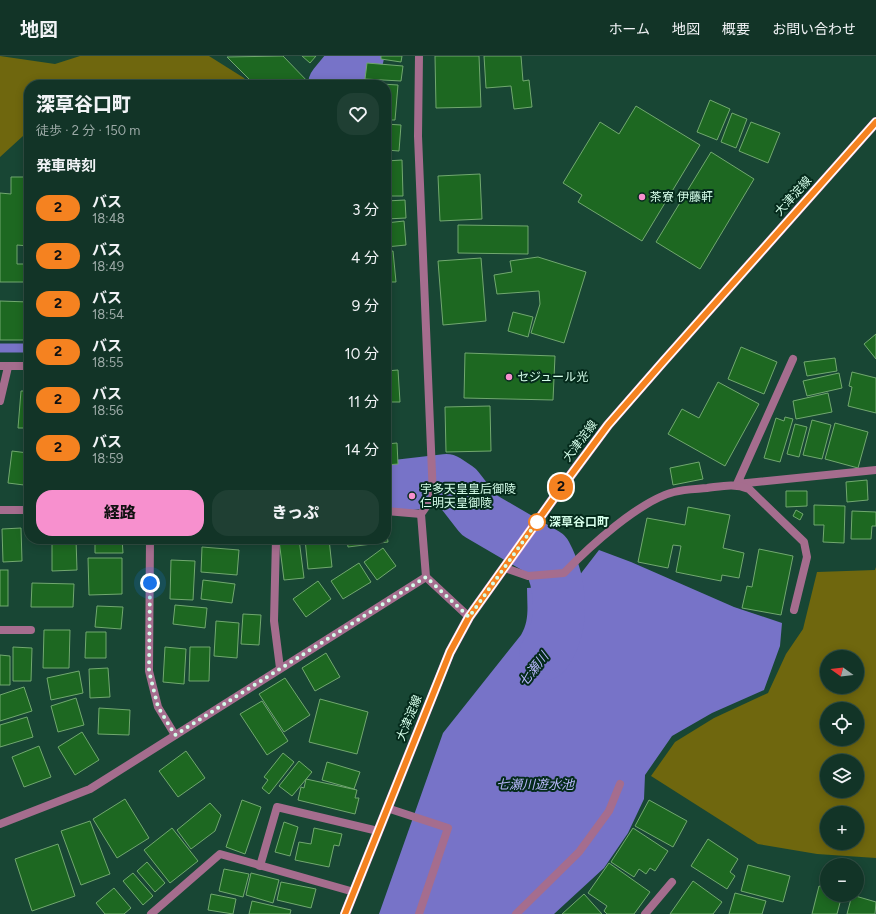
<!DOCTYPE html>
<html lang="ja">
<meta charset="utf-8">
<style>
body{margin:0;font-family:Figtree,"Noto Sans JP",sans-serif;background:#1f3f33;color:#f1f3f6;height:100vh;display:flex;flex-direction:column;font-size:15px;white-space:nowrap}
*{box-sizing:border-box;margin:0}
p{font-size:13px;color:#9caaa7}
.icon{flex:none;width:22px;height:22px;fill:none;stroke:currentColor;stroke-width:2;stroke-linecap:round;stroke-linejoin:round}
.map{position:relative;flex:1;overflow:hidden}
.details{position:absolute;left:24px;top:24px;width:367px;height:464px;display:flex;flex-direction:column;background:#123427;border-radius:16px;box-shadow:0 2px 10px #0003,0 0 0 1px #314f44}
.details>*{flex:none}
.badge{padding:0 8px;border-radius:13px;font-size:14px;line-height:26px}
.needle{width:26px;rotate:285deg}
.tools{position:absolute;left:820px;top:594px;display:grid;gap:8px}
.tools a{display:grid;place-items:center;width:44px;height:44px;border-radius:50%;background:#123427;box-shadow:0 2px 10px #0003,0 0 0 1px #314f44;font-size:20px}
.you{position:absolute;width:20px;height:20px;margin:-10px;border:3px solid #fff;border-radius:50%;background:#1a73e8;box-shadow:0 0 0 6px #1a73e833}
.map>.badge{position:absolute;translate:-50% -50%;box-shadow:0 0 0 2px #fff}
h2{padding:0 12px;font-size:15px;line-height:36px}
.round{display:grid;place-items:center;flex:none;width:42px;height:42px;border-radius:16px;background:#1f3f33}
.headline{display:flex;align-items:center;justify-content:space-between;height:68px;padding:0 12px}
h1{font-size:19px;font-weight:800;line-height:30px}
.primary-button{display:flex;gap:8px;margin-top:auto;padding:8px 12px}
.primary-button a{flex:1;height:46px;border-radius:16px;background:#f790ce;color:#111;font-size:16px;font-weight:800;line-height:46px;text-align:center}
.primary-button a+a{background:#1f3f33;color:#f1f3f6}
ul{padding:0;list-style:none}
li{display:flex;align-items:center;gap:12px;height:48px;padding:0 12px}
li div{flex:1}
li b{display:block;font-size:15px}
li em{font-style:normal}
li .badge{min-width:44px;font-weight:700;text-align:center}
header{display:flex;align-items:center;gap:24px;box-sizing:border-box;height:56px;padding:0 20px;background:#123427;border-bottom:1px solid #314f44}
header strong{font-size:19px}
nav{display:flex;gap:22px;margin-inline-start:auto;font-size:14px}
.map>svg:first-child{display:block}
.forest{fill:#6f670e;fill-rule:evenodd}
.water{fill:#7773c8}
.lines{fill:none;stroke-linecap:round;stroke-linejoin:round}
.stream{stroke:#7773c8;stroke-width:9}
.river{stroke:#7773c8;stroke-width:52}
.building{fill:#1d6821;stroke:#71a86f}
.service{stroke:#a56d8e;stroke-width:8}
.minor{stroke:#a56d8e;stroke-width:8}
.primary{stroke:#f2add5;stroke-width:10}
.line-casing{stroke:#fff;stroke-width:9}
.line{stroke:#f58220;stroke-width:6}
.walk{stroke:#d5feea;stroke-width:4;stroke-dasharray:0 7.2}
.poi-dot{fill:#f790ce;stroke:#052b1c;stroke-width:1.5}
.stop-dot{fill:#fff;stroke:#f58220;stroke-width:2}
.labels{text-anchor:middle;stroke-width:4;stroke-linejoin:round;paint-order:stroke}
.street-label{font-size:12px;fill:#d5feea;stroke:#052b1c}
.poi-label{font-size:12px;fill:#d5feea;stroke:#052b1c;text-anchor:start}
.stop-label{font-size:12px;font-weight:bold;fill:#d5feea;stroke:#052b1c;text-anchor:start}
.water-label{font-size:13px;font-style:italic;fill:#b7b7fa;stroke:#052b1c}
</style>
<header>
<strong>地図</strong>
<nav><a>ホーム</a><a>地図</a><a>概要</a><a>お問い合わせ</a></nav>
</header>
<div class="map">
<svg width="876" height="858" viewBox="0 0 876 858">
<rect width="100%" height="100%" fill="#184634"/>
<g class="forest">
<path d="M0 0 55 8 80 0H209L244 22 249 29H29V80H23L0 101Z"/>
<path d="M876 511V802L817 798 758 788 651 720 675 686 714 662 768 637 786 598 803 573 817 516 875 514ZM827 601H857V631H827ZM827 653H857V683H827ZM827 705H857V735H827ZM827 757H857V787H827Z"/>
</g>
<path class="water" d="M599 494 631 506 734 551 782 567 780 590 764 634 712 657 672 680 645 719 644 743 628 777 604 812 554 858H379L443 677 521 579C530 564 527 549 527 532L572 529Z"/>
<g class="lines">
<path class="stream" d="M0 292H29"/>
<g class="river">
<path d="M334 29 358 0"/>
<path d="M386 431 446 424 458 432 479 459 546 498C562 528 565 570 545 598"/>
</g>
</g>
<g class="building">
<path d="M283 0 311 29H255L227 1Z"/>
<path d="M302 0H316L310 7Z"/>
<path d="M381 0H402L401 6 381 3Z"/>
<path d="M435 0H479L481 51 436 52Z"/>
<path d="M484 0H521L523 25 529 24 532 51 514 53 511 30 486 32Z"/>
<path d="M367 7 403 10 401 25 365 23Z"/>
<path d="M349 26 398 29 395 64H386V29H349Z"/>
<path d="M710 44 730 53 717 84 697 76Z"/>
<path d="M636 50 700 89 642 185 578 146 582 139 563 127 600 66 619 78Z"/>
<path d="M732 57 747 63 736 92 721 86Z"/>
<path d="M751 66 780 77 768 107 739 95Z"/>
<path d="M386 68 401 69 399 95 386 94Z"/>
<path d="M711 96 754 123 700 213 656 186Z"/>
<path d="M402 104 403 140H386V105Z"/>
<path d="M480 118 482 163 440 165 438 120Z"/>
<path d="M11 121H29V190L17 189V208H25L24 226H0V137L11 138Z"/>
<path d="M405 144 406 162 386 163V145Z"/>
<path d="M404 165 406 189 386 191V167Z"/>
<path d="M458 169 528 170V198L458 197Z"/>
<path d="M393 195 396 226H386V196Z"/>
<path d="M538 201 586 216 564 287 531 277 540 248 539 235 497 238 494 219 512 216 510 205Z"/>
<path d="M481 202 486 265 443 269 438 205Z"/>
<path d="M0 245 29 246V284H0Z"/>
<path d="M513 256 533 261 528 281 508 275Z"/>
<path d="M876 278V303L864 288Z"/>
<path d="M741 291 777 306 764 338 728 323Z"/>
<path d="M465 297 555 300 553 344 464 342Z"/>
<path d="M835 302 837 315 807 320 804 306Z"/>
<path d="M398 314 400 346H386V315Z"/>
<path d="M852 316 876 322V357L848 350 852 331 849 330Z"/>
<path d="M839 317 842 332 807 340 803 325Z"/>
<path d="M718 326 759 348 725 410 668 378 682 353 699 362Z"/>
<path d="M21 335H29V372H18Z"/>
<path d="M828 337 832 356 796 363 793 345Z"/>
<path d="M490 350 491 395 446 396 445 351Z"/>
<path d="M785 361 793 363 780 406 764 402 776 362 784 365Z"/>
<path d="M812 364 831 369 822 403 803 399Z"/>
<path d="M835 367 868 376 858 412 825 403Z"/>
<path d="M795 368 807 371 799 401 787 398Z"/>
<path d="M397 387 398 408 386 409V388Z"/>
<path d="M12 395 28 397 24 429 8 427Z"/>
<path d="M699 406 703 423 673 429 670 412Z"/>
<path d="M867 424 868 444 847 446 846 426Z"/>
<path d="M786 435H807V450L786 451Z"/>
<path d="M814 449 845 450 844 487 823 486 824 469H814Z"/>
<path d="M688 451 730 459 723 492 744 497 739 522 722 519 721 525 676 516 681 490 673 489 668 512 638 506 647 462 685 469Z"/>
<path d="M796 454 803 458 800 464 793 460Z"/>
<path d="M852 455 876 456V470H872L871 483H851Z"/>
<path d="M21 472 22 505 3 506 2 473Z"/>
<path d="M386 472 388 486 348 491 347 483H386Z"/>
<path d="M52 483H76L77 514 52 515Z"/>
<path d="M95 483H122L123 497H95Z"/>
<path d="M209 483H239L238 488Z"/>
<path d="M299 483 304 522 284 524 279 484Z"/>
<path d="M305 483H329L332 511 308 513Z"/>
<path d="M202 491 239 494 237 519 201 516Z"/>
<path d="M383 492 396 510 377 524 364 506Z"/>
<path d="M759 493 793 500 781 559 742 552 747 530 752 531Z"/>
<path d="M88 502H122V538L89 539Z"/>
<path d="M171 504 195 505 193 544 170 543Z"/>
<path d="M359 507 371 526 343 543 331 525Z"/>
<rect x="0" y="514" width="8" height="36"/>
<path d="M203 524 235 528 232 547 201 543Z"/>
<path d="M318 525 331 543 306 561 293 543Z"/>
<path d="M32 527 74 528 73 551H31Z"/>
<path d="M175 549 207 552 205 572 173 568Z"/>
<path d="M97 550 123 551 121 573 95 571Z"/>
<path d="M243 558 261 559 259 589 241 588Z"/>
<path d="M216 565 239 567 237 602 214 600Z"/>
<path d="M44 574H70L69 612H43Z"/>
<path d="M86 576H106V602H85Z"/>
<path d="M13 591 32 592 31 625H13Z"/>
<path d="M165 591 186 593 184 628 163 626Z"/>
<path d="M190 591H210L209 625H189Z"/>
<path d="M326 597 340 621 315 635 302 612Z"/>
<path d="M0 599 10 600V629H0Z"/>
<path d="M108 612 110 641 90 642 89 613Z"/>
<path d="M79 615 83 637 51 644 47 622Z"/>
<path d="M285 622 310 659 284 676 259 638Z"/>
<path d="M24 631 32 655 0 665V639Z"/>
<path d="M76 642 84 669 58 676 51 650Z"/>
<path d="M320 643 368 656 357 698 309 686Z"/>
<path d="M262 645 288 685 267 699 240 658Z"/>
<path d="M99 652 130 654 129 679 98 678Z"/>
<path d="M27 661 33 681 0 691V669Z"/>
<path d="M82 676 99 704 75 719 58 691Z"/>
<path d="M39 690 51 721 24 731 12 701Z"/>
<path d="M186 695 205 722 178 741 159 715Z"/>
<path d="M283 697 294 706 269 738 262 732 268 724 264 721Z"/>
<path d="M299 705 312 716 292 740 279 730Z"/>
<path d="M327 706 360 716 354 733 322 724Z"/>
<path d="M306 723 357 734 355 742H359L355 758 298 744 301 731 304 732Z"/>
<path d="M125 743 149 782 117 802 93 763Z"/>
<path d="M242 744 261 751 245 798 226 791Z"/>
<path d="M649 744 687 765 673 791 635 770Z"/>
<path d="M210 747 221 759 215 775 191 793 177 774Z"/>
<path d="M90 765 110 818 81 829 61 775Z"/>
<path d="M284 766 298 771 290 800 275 796Z"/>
<path d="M172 772 198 805 170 827 144 794Z"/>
<path d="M314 772 342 778 339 790 334 789 329 811 295 804 299 786 311 788Z"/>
<path d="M633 772 668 795 655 815 650 812 646 818 639 813 634 821 611 806Z"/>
<path d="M708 783 738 803 730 816 735 820 727 833 691 810Z"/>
<path d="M58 788 75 840 32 855 15 803Z"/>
<path d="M147 806 165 827 155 836 137 815Z"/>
<path d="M609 807 650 836 634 858H607L604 855 607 850 588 837Z"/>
<path d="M748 809 790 820 783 846 741 835Z"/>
<path d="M224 813 249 818 243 841 219 835Z"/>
<path d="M133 817 153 840 143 849 123 825Z"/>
<path d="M251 817 279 824 273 847 246 839Z"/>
<path d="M693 825 722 846 713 858H670Z"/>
<path d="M281 826 316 833 311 852 277 844Z"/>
<path d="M819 830 827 832V839H842L837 858H812Z"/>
<path d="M114 832 131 852 124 858H105L96 847Z"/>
<path d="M735 837 766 845 762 858H729Z"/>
<path d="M211 838 236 843 233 858 208 854Z"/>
<path d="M584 838 602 858H562Z"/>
<path d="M852 839 876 846 875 858H847Z"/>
<path d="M252 845 291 854 290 858H249Z"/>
</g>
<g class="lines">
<g class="service">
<path d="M793 303 737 428 876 414"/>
<path d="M276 483 274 565 280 612"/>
<path d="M505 512 528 520 564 517C589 491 639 445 674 436 684 433 696 433 707 432 723 430 734 427 749 433L804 486 807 501 794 554"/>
<path d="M0 574H31"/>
<path d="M387 752 448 772 419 858"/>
<path d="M260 810 277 751 378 775"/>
<path d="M151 858 220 798 354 836"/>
<path d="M516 858 579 796 609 755 620 728"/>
</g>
<g class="minor">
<path d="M419 0 418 80 433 441 421 458 426 521 469 561"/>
<path d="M0 310H29"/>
<path d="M0 345 8 311"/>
<path d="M0 454H29"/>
<path d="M386 455 421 458"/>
<path d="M150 483 149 615 158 651 175 679"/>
<path d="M0 768 90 733 426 521"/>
<path d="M645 858 672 826"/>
</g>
<path class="primary" d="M345 858 450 596 469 561 556 439 608 369 663 306 876 66"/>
</g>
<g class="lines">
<g class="line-casing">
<path id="line" d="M345 858 450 596 469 561 556 439 608 369 663 306 876 66"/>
</g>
<use href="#line" class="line"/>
<path class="walk" d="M150 527 149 615 158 651 175 679 426 521 469 561 537 466"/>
</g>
<g class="poi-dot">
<circle cx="642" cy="141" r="4"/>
<circle cx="509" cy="321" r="4"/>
<circle cx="412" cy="440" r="4"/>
</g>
<circle class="stop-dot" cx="537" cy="466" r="8"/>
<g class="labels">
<g class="street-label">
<text transform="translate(793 140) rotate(-48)" y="4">大津淀線</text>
<text transform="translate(580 385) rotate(-53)" y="4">大津淀線</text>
<text transform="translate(409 662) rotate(-68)" y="4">大津淀線</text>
</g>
<g class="poi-label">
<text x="650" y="145">茶寮 伊藤軒</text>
<text x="517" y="325">セジュール光</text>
<text x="420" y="437">宇多天皇皇后御陵<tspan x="420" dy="14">仁明天皇御陵</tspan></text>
</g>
<g class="stop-label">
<text x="549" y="470">深草谷口町</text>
</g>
<g class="water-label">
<text transform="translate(533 613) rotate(-52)" y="5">七瀬川</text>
<text x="535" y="733">七瀬川遊水池</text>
</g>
</g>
</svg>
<div class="tools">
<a><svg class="needle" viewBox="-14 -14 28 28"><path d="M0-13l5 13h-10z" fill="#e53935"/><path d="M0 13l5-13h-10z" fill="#9caaa7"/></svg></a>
<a><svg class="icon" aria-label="locate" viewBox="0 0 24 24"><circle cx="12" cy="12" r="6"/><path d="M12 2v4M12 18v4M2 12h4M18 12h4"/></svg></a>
<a><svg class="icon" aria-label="layers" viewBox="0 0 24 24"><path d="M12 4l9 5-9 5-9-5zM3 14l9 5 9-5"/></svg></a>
<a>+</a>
<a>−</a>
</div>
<div class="you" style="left:150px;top:527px"></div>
<b class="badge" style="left:561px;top:431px;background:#f58220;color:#111">2</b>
<section class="details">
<div class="headline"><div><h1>深草谷口町</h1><p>徒歩 · 2 分 · 150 m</p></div><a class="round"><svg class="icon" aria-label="heart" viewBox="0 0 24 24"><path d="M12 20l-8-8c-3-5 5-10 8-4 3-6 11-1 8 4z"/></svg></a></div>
<h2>発車時刻</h2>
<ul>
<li><span class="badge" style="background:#f58220;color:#111">2</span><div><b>バス</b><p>18:48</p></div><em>3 分</em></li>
<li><span class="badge" style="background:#f58220;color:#111">2</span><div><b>バス</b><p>18:49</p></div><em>4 分</em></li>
<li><span class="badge" style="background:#f58220;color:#111">2</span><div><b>バス</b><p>18:54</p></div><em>9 分</em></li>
<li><span class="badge" style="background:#f58220;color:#111">2</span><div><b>バス</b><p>18:55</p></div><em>10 分</em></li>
<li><span class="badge" style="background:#f58220;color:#111">2</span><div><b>バス</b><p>18:56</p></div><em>11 分</em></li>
<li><span class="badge" style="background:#f58220;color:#111">2</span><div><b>バス</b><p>18:59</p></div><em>14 分</em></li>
</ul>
<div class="primary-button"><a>経路</a><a>きっぷ</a></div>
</section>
</div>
